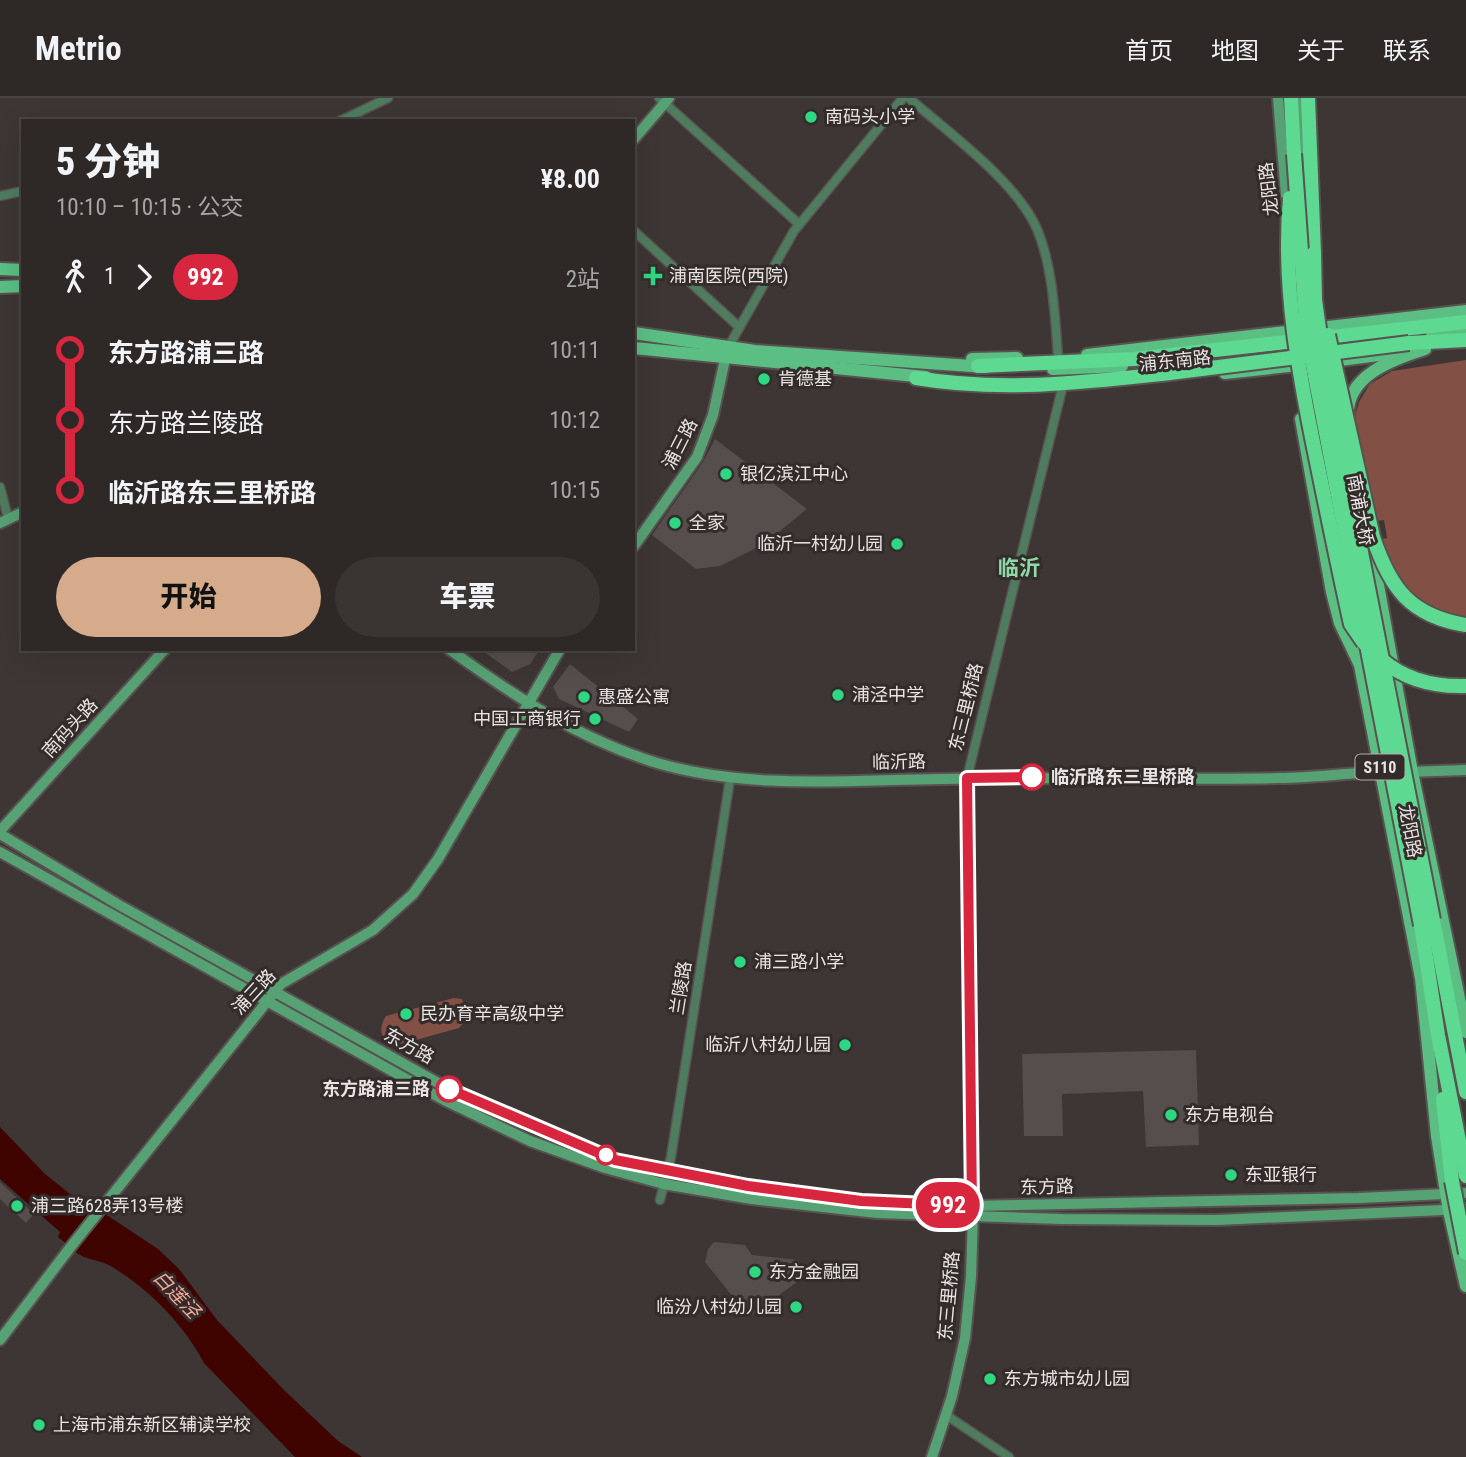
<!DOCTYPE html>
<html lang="zh">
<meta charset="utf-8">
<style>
body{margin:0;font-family:"Roboto Condensed","Noto Sans SC",sans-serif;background:#3a3433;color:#f1f3f6;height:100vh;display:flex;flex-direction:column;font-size:26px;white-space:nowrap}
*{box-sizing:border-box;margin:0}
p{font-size:23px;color:#a7a6a7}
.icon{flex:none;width:38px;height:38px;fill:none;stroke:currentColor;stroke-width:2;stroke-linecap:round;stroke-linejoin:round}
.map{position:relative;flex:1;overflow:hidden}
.details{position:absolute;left:21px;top:21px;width:614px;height:532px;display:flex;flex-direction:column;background:#2e2827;border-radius:0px;box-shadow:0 7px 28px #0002,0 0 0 2px #494444}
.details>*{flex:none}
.badge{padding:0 14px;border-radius:23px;font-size:24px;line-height:46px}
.map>.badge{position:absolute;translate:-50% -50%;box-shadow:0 0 0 4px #fff}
.legs{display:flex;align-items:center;gap:10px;height:77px;padding:0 35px;font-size:23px}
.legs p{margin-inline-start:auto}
.head{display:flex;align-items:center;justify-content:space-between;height:119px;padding:0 35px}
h1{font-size:38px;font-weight:800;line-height:52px}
.button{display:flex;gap:14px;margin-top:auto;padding:14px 35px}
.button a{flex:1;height:80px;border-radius:42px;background:#d6ab8b;color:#111;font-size:28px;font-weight:800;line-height:80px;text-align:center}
.button a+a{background:#3a3433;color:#f1f3f6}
ul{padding:0 35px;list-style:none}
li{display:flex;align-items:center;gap:24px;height:70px;font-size:26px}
li i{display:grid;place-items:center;width:10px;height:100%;margin:0 9px;background:currentColor}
li i::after{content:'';width:18px;height:18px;margin:-9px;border:5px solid;border-radius:50%;background:#2e2827}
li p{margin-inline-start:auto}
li:first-child i{background:linear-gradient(#0000 50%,currentColor 0)}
li:last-child i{background:linear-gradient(currentColor 50%,#0000 0)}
header{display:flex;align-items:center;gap:42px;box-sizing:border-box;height:98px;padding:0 35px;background:#2e2827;border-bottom:2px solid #494444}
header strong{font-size:33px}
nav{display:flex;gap:38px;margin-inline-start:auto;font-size:24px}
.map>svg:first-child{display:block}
.green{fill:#835046}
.water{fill:#3f0300}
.building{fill:#554e4c}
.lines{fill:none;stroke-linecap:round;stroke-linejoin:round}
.street-casing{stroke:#585250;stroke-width:11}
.secondary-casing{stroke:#585250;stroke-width:14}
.primary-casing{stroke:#585250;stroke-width:16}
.highway-casing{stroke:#585250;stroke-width:18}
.street{stroke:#4f7c5f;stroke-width:8}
.secondary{stroke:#57a274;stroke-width:10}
.primary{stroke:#5bbf84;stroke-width:12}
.highway{stroke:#5ed992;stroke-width:14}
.highway-bridge-casing{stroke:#585250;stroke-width:18;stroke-linecap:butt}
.highway-bridge{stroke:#5ed992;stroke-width:14}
.line-1-casing{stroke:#fff;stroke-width:16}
.line-1{stroke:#d7263d;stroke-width:10}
.poi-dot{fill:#2ed883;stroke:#332c2a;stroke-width:2.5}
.stop-1-dot{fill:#fff;stroke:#d7263d;stroke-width:3.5}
.labels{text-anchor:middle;stroke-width:6;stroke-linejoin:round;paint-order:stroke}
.shield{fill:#332c2a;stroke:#b2adac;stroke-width:2}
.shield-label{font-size:16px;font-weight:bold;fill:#e8e4e3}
.poi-label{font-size:18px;fill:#e8e4e3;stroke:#332c2a;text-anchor:start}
.street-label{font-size:18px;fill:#e8e4e3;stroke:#332c2a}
.stop-label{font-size:18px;font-weight:bold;fill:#e8e4e3;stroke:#332c2a;text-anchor:start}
.water-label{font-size:19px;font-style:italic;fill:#f7a899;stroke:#332c2a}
.quarter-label{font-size:21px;font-weight:bold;fill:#8fd9a9;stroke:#332c2a}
</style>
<header>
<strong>Metrio</strong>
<nav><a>首页</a><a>地图</a><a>关于</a><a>联系</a></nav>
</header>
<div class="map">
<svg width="1466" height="1359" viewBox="0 0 1466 1359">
<rect width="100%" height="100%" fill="#3d3634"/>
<g class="green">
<path d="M1466 262V521H1450L1415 502 1387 477 1378 442 1387 440 1384 422 1375 423 1354 322 1359 304 1370 286 1392 273Z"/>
<path d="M454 900 462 901 469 918 459 930 394 948C380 942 378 930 386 918Z"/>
</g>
<path class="water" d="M0 1029 45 1076 70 1096 90 1106 158 1151 179 1171 217 1222 284 1292 338 1343 362 1359H295L204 1265C184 1227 151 1193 114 1170 104 1163 95 1163 84 1159 75 1155 66 1145 58 1139L60 1134 0 1081Z"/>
<g class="building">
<path d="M715 341 807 411 764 446 720 468 696 471 652 437 703 364Z"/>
<path d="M480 551H540L530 566 512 574Z"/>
<path d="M570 566 638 621 629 634 559 601 553 589Z"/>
<path d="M1196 952 1199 1047 1146 1049 1143 993 1062 996 1063 1038H1024L1022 956Z"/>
<path d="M0 1084 34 1116 26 1125 0 1101Z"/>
<path d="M714 1144 745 1147 752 1157 799 1162 797 1184 749 1219 705 1164 708 1151Z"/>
</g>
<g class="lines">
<g class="street-casing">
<g id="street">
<path d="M659 0 799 126"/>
<path d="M909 0C949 35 1016 83 1037 131 1053 169 1055 218 1058 259"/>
<path d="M340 23 388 0"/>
<path d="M0 98 23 93"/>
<path d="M634 133 738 228"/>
<path d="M729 248 794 133 903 0"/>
<path d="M0 389 8 420"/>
<path d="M967 680 1062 291"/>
<path d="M660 1102 671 1059 730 681"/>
<path d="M946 1317 1009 1359"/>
</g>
</g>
<g class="secondary-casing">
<g id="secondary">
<path d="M1278 0 1287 109"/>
<path d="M1300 0 1304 106"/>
<path d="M634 41 669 0"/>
<path d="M0 425 23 414"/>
<path d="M634 448 697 359 713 317 727 252"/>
<path d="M449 551C514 598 579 641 657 665 750 692 846 682 941 681 1054 679 1167 682 1280 680 1316 680 1351 674 1386 674"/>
<path d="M1406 674 1466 672"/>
<path d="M0 733 165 551"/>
<path d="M0 736 119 807 449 991 615 1061 748 1089 861 1103 972 1108 1359 1100 1466 1095"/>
<path d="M0 754 444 1002 530 1043 605 1070 664 1086 752 1101 877 1115 1062 1121 1217 1122 1466 1111"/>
<path d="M0 1242 69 1151 281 886 373 832 413 796 438 761 560 551"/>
<path d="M932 1359 952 1298 965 1240 971 1179 973 1117 967 680"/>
</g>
</g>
<g class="primary-casing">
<g id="primary">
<path d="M0 171 23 172"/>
<path d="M0 189 23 188"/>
<path d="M634 235 755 253 986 269"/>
<path d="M1432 238 1466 234"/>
<path d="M634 250 926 279"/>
<path d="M1087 257 1466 213"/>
<path d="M972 261 1017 260"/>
<path d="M1325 264 1401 254"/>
<path d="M1053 271 1122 268"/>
<path d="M1225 275 1307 266"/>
<path d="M1348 319C1345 278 1393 261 1425 251"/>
<path d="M1301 321 1332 494 1340 525 1360 567 1421 880 1437 1038 1449 1113 1466 1188"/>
<path d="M1370 443 1412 674 1466 934"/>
</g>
</g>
<g class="highway-casing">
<g id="highway">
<path d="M1291 0 1294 56"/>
<path d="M1308 0 1314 155"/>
<path d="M1409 245 1466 242"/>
<path d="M978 268 1134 261 1466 224"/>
<path d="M916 280C999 294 1080 285 1162 276"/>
<path d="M1433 822 1466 994"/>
<path d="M1421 827 1438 937 1466 1078"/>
<path d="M1443 1001 1452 1083"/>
</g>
</g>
<use href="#street" class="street"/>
<use href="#secondary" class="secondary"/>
<use href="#primary" class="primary"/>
<use href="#highway" class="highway"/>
<g class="highway-bridge-casing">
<g id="highway-bridge">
<path d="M1294 56 1307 236 1421 827"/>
<path d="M1290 100C1282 188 1299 277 1317 364 1328 418 1339 472 1351 526L1364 545"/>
<path d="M1314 155 1315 202 1323 260 1433 822"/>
<path d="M1328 237 1373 439C1390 490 1410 518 1466 527"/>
<path d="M1162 276 1409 245"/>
<path d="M1381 561C1405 582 1435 589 1466 588"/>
<path d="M1452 1083 1466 1155"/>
</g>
</g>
<use href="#highway-bridge" class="highway-bridge"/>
</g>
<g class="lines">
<g class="line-1-casing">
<path id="line-1" d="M449 991 615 1062 748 1088 861 1103 972 1108 967 680 1032 679"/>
</g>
<use href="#line-1" class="line-1"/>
</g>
<g class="poi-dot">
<circle cx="811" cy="19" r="7"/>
<path d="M649.5 167.5h7v7h7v7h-7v7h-7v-7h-7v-7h7z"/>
<circle cx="764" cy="281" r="7"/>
<circle cx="726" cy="376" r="7"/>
<circle cx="675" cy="425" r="7"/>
<circle cx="897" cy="446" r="7"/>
<circle cx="838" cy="597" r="7"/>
<circle cx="584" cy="599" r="7"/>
<circle cx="595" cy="621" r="7"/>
<circle cx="740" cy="864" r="7"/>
<circle cx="406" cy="916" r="7"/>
<circle cx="845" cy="947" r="7"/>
<circle cx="1171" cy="1017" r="7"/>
<circle cx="1231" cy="1077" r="7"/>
<circle cx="17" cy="1108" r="7"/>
<circle cx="755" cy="1174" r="7"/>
<circle cx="796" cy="1209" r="7"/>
<circle cx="990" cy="1281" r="7"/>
<circle cx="39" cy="1327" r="7"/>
</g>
<g class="stop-1-dot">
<circle cx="1032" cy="679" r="12"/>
<circle cx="449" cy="991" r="12"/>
<circle cx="606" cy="1057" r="9"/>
</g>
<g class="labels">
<rect class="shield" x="1355.5" y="656.5" width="49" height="25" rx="5"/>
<g class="shield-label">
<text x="1380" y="675">S110</text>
</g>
<g class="poi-label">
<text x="825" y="25">南码头小学</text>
<text x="669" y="184">浦南医院(西院)</text>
<text x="778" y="287">肯德基</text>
<text x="740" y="382">银亿滨江中心</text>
<text x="689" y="431">全家</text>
<text x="883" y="452" text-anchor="end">临沂一村幼儿园</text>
<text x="852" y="603">浦泾中学</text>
<text x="598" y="605">惠盛公寓</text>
<text x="581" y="627" text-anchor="end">中国工商银行</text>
<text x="754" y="870">浦三路小学</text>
<text x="420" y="922">民办育辛高级中学</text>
<text x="831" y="953" text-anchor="end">临沂八村幼儿园</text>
<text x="1185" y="1023">东方电视台</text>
<text x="1245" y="1083">东亚银行</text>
<text x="31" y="1114">浦三路628弄13号楼</text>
<text x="769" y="1180">东方金融园</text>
<text x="782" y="1215" text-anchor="end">临汾八村幼儿园</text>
<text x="1004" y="1287">东方城市幼儿园</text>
<text x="53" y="1333">上海市浦东新区辅读学校</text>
</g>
<g class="street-label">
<text transform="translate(1269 91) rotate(-97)" y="6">龙阳路</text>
<text transform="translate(1175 263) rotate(-6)" y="6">浦东南路</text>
<text transform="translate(680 346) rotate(-63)" y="6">浦三路</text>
<text transform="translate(1360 412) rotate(79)" y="6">南浦大桥</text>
<text transform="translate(966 609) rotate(-76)" y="6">东三里桥路</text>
<text transform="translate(70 630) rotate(-48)" y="6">南码头路</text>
<text transform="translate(899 664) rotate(-1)" y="6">临沂路</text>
<text transform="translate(1410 733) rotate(79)" y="6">龙阳路</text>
<text transform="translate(681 890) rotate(-81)" y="6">兰陵路</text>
<text transform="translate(254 894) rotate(-47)" y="6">浦三路</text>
<text transform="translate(409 948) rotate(29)" y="6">东方路</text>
<text transform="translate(1047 1089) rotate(-1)" y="6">东方路</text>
<text transform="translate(949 1198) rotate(-85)" y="6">东三里桥路</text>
</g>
<g class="stop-label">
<text x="1051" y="685">临沂路东三里桥路</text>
<text x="430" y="997" text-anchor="end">东方路浦三路</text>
</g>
<g class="water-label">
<text transform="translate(177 1196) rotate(46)" y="7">白莲泾</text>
</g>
<g class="quarter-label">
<text x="1019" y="477">临沂</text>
</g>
</g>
</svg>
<b class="badge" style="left:948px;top:1107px;background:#d7263d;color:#fff">992</b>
<section class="details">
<div class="head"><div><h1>5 分钟</h1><p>10:10 – 10:15 · 公交</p></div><b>¥8.00</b></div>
<div class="legs"><svg class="icon" aria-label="walk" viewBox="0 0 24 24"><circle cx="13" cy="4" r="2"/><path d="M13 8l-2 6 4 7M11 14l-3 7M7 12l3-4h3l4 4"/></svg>1<svg class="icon" aria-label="forward" viewBox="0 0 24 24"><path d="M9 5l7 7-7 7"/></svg><b class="badge" style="background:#d7263d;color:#fff">992</b><p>2站</p></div>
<ul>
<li><i style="color:#d7263d"></i><b>东方路浦三路</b><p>10:11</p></li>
<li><i style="color:#d7263d"></i><span>东方路兰陵路</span><p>10:12</p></li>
<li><i style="color:#d7263d"></i><b>临沂路东三里桥路</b><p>10:15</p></li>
</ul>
<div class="button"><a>开始</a><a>车票</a></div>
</section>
</div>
